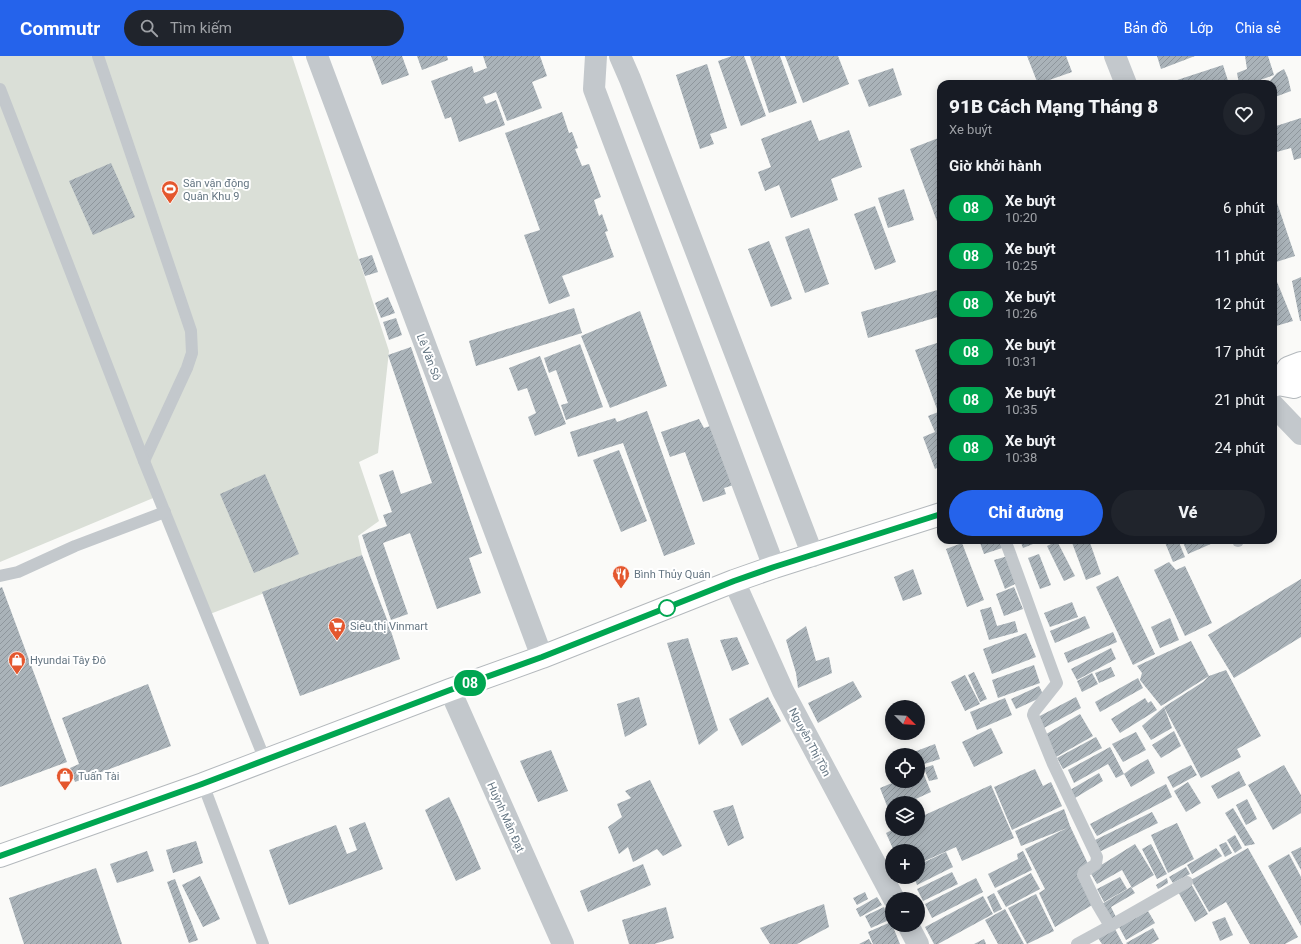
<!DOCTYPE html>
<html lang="vi">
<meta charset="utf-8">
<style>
body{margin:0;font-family:Roboto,sans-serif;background:#20242c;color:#f1f3f6;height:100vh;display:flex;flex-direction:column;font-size:15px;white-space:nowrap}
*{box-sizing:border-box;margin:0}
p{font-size:13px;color:#9ea1a6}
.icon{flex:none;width:22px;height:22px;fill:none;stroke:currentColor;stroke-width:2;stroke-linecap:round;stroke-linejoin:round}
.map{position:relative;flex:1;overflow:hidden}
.drawer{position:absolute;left:937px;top:24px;width:340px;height:464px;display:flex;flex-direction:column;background:#171b24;border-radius:12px;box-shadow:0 2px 10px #0003}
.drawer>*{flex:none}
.badge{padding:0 8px;border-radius:13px;font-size:14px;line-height:26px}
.needle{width:26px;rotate:114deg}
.controls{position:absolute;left:885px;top:644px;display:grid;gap:8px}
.controls a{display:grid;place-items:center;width:40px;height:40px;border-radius:50%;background:#171b24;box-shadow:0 2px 10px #0003;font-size:20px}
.map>.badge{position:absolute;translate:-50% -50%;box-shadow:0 0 0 2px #fff}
h2{padding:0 12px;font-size:15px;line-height:36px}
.round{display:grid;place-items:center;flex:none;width:42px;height:42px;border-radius:21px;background:#20242c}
.headline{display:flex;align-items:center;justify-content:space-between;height:68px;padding:0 12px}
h1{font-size:19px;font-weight:800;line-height:30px}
.primary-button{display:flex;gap:8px;margin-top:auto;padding:8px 12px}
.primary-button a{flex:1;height:46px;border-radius:24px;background:#2563eb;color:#fff;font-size:16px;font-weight:800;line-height:46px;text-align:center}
.primary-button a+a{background:#20242c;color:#f1f3f6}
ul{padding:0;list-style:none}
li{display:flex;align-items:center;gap:12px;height:48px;padding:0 12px}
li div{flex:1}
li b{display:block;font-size:15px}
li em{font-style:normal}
li .badge{min-width:44px;font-weight:700;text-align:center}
header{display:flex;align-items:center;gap:24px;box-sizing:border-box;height:56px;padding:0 20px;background:#2563eb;color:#fff}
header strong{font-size:19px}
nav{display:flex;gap:22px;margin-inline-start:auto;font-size:14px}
.search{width:280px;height:36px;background:#20242c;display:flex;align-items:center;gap:10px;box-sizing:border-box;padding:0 14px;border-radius:22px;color:#9ea1a6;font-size:15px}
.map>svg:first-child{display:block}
.pitch{fill:#dadfd7}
.building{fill:url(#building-hatch)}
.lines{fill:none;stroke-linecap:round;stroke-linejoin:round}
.trunk-casing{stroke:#b4b9bd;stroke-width:24}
.service{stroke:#c3c8cc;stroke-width:12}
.minor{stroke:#c3c8cc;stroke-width:22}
.tertiary{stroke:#c3c8cc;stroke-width:22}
.trunk{stroke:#fff;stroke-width:22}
.line-casing{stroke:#fff;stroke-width:9}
.line{stroke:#00a651;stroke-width:6}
.stop-dot{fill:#fff;stroke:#00a651;stroke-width:2}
.labels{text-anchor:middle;stroke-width:4;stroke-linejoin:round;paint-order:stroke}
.poi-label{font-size:11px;fill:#657683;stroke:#fff;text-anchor:start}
.street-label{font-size:11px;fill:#657683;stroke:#fff}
</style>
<header>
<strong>Commutr</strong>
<div class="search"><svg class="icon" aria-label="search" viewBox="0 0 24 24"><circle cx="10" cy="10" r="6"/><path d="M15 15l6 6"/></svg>Tìm kiếm</div>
<nav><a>Bản đồ</a><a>Lớp</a><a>Chia sẻ</a></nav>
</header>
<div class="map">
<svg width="1301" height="888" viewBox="0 0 1301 888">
<defs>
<pattern id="building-hatch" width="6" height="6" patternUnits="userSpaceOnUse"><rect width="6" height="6" fill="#aab3b9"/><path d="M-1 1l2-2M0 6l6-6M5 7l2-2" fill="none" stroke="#8e969c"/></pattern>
</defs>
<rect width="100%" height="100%" fill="#fafaf8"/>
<path class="pitch" d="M0 0H292L389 295 378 397 359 406 379 465 358 480 362 499 210 558 158 440 0 506Z"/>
<g class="building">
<path d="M371 0H402L409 19 382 29Z"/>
<path d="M417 0H447L448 4 422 14Z"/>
<path d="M483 0H540L547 20 532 26 542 52 507 65 496 36 483 41 486 48 496 44 505 69 459 86 451 61 445 63 431 25 472 10 474 17 487 12Z"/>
<path d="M732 0H744L766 60 741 70 718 5Z"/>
<path d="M750 0H780L797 47 769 57Z"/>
<path d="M785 0H838L849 28 803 47Z"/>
<path d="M1027 0H1066L1072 16 1038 28Z"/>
<path d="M1157 0H1195L1161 13Z"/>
<path d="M1245 0H1268L1274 19 1249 28H1239L1237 17 1247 13Z"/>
<path d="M707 8 727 72 710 78 714 88 700 93 676 19Z"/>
<path d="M1223 9 1229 28H1169L1168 27Z"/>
<path d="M893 12 902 39 869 51 858 24Z"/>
<path d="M1284 13 1288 22 1291 35 1275 41V57L1273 58V28H1267L1277 17Z"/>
<path d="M562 56 569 77 572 76 578 92 575 93 582 110 589 108 601 141 594 144 599 160 602 158 608 175 605 176 614 201 562 220 570 240 549 248 524 179 540 174 505 77Z"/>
<path d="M1301 62V102L1294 104 1291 92 1273 97V71Z"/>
<path d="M811 64 819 85 849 74 862 111 831 123 838 144 791 162 779 129 765 135 758 116 771 111 761 83Z"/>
<path d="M941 81V176L910 93Z"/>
<path d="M111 107 135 161 93 179 69 125Z"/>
<path d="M904 133 914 164 888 172 878 142Z"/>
<path d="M1273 135 1295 200 1273 207Z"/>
<path d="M875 150 896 206 875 214 854 158Z"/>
<path d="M809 172 829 228 805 237 785 181Z"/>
<path d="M769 185 792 243 771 251 748 193Z"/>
<path d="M372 199 378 216 365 220 359 203Z"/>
<path d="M1273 216 1293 265 1276 270 1273 259Z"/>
<path d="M1301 221V265H1300L1292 225Z"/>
<path d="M941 233V260L868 282 861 256Z"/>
<path d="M388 241 395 257 381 262 375 247Z"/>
<path d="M574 252 582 277 476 310 469 285Z"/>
<path d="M640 255 667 330 610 352 581 280Z"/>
<path d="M396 262 402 279 389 284 383 266Z"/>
<path d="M937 287 941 296V351L937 353 915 294Z"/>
<path d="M580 288 603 351 566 364 561 349 568 347 556 314 549 317 544 302Z"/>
<path d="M411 291 482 497 469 502 481 537 437 553 410 477 383 487 408 558 391 564 362 479 387 470 383 459 392 456 379 419 393 414 401 438 432 427 388 299Z"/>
<path d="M540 300 566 368 535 380 528 361 536 357 527 332 518 335 509 312Z"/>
<path d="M647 355 695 488 664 500 623 387 578 401 570 376 615 362 617 366Z"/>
<path d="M941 355V410L935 413 923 381 935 376 928 360Z"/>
<path d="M699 363 704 372 719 367 740 427 724 432 726 438 703 446 685 396 670 401 661 376Z"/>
<path d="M619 394 647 465 621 476 593 404Z"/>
<path d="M265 418 299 498 254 517 220 438Z"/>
<path d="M979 484H999L1002 492 984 498Z"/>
<path d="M1020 484H1037L1038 486 1023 492Z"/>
<path d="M1071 484H1089L1101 518 1086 524Z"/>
<path d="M1164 484H1178L1185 501 1173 506Z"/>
<path d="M1182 484H1212L1213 487 1188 498Z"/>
<path d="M1057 485 1075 520 1064 525 1047 490Z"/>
<path d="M962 487 984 544 967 551 946 493Z"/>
<path d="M1039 498 1051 529 1040 533 1028 502Z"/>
<path d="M362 499 388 566 400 603 300 640 262 536Z"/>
<path d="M1008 500 1017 527 1005 533 994 504Z"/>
<path d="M1169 506 1176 514 1185 510 1212 567 1185 580 1154 514Z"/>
<path d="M913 513 922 538 903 545 894 521Z"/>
<path d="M1118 520 1155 598 1133 609 1096 531Z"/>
<path d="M1301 523V581L1234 622 1208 579Z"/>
<path d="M2 531 67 706 0 731V532Z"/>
<path d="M1014 531 1023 553 1004 560 996 538Z"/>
<path d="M1072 546 1078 561 1050 571 1044 557Z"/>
<path d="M991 551 997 570 1015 565 1018 576 989 584 980 554Z"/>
<path d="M1085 560 1090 572 1055 587 1050 575Z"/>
<path d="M1170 562 1179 584 1160 592 1151 571Z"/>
<path d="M806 570 816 605 829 601 832 617 798 632 796 617 786 584Z"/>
<path d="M1113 576 1117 586 1068 607 1064 597Z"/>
<path d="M1026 577 1036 601 992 618 983 593Z"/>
<path d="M737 581 749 608 732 615 720 584Z"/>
<path d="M688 582 718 674 699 689 667 587Z"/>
<path d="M1191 585 1209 620 1226 614 1261 680 1237 693 1241 701 1201 722 1164 651 1203 626 1209 620 1161 650 1140 624 1142 617 1137 610Z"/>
<path d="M1111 592 1116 603 1077 624 1071 613Z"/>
<path d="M1034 609 1040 627 998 642 992 624Z"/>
<path d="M1111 611 1115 620 1099 627 1095 617Z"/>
<path d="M974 616 987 643 980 646 968 619Z"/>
<path d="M1092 617 1098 628 1082 636 1077 625Z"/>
<path d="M965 619 980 648 965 655 951 626Z"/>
<path d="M1138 622 1143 632 1100 656 1095 646Z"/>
<path d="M853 625 862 641 818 667 808 647Z"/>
<path d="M148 628 171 690 75 726 70 712 79 708 62 662Z"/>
<path d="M1039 630 1044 640 1016 653 1011 643Z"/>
<path d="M639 641 647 669 625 681 617 648Z"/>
<path d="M768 641 781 665 742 690 729 663Z"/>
<path d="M1076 641 1081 652 1042 673 1036 662Z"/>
<path d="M1005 642 1012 659 977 674 970 656Z"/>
<path d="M1145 642 1148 647 1151 645 1157 654 1120 677 1111 663Z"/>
<path d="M1164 651 1172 672 1151 684 1142 670Z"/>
<path d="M1080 658 1093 680 1056 701 1043 680Z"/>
<path d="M991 672 1003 697 974 711 962 686Z"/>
<path d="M1174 675 1181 690 1161 702 1152 689Z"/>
<path d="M1136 676 1146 694 1123 706 1112 688Z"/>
<path d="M1096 681 1102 692 1063 713 1057 702Z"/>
<path d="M935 688 940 703 918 710V699H911V697Z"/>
<path d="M1110 691 1124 718 1116 722 1108 708 1074 727 1068 714Z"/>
<path d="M551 694 568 735 538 746 520 705Z"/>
<path d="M1148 703 1155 717 1131 731 1124 718 1132 712Z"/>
<path d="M933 709 938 723 929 725 924 712Z"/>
<path d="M1191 709 1197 719 1173 732 1167 721Z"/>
<path d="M1284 709 1301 739V757L1273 774 1248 729Z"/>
<path d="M1035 713 1043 730 1051 726 1062 750 1012 774 994 731Z"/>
<path d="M922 714 931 736 907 747H892V754L889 755 880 732 897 725H918V716Z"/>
<path d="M1239 715 1246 729 1218 743 1211 730Z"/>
<path d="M1099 717 1103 725 1075 742 1070 734Z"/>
<path d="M650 724 682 790 663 800 657 793 633 806 628 791 619 798 608 771 622 761 617 748 631 742 625 735Z"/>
<path d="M1188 726 1201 747 1186 756 1174 735Z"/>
<path d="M1166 728 1172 741 1097 780 1090 768Z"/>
<path d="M991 729 1014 782 962 805 956 791 918 808V795H894L886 777 894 773H918V762Z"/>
<path d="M449 741 459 762 481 813 456 825 425 754Z"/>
<path d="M1247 743 1257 763 1246 769 1236 749Z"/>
<path d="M733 749 744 782 728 790 713 755Z"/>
<path d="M1233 752 1255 788 1245 790 1225 757Z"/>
<path d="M1064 753 1070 770 1089 810 1078 815 1094 848 1055 871 1039 837 1045 833 1025 793 1067 772 1021 790 1015 775Z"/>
<path d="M1152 756 1158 767 1099 796 1093 785Z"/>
<path d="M365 766 383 813 289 849 269 794 336 769 347 798 357 794 349 772Z"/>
<path d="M1177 767 1194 803 1168 817 1151 779Z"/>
<path d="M1235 779 1242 792 1235 797 1227 784Z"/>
<path d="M196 785 203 807 173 817 166 794Z"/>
<path d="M1226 786 1232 797 1225 801 1219 789Z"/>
<path d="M1135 788 1154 819 1132 832 1122 814 1097 828 1090 816Z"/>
<path d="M1151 788 1167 818 1157 823 1142 793Z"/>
<path d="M1301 791V814L1291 796Z"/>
<path d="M1216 792 1222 800 1192 818 1187 809Z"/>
<path d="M1248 792 1298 881 1285 888H1250L1226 846 1209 856 1191 824Z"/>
<path d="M147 795 154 815 117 827 110 808Z"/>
<path d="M1023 795 1032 814 995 832 988 818 1018 803 1017 798Z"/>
<path d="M946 796 953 811 917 829 914 821H918V809Z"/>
<path d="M1289 798 1301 821V870L1268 810Z"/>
<path d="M643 808 651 829 588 856 580 835Z"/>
<path d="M1186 811 1190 818 1173 827 1169 821Z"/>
<path d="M96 812 122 888H24L9 842Z"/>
<path d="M952 816 958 828 923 845 917 833Z"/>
<path d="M1031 817 1040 833 1006 851 997 835Z"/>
<path d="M200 820 220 863 203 871 182 829Z"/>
<path d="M1120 821 1127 833 1104 846 1097 833Z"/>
<path d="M976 822 983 836 932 862 925 848Z"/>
<path d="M1167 822 1168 827 1158 833 1156 829Z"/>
<path d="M175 823 198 884 189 887 167 826Z"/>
<path d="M1190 826 1208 858 1195 866 1177 834Z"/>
<path d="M1131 831 1135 837 1111 851 1117 863 1111 867 1100 849Z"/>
<path d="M865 836 868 843 857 849 853 842Z"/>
<path d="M994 837 1002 853 994 857 987 841Z"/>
<path d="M1036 838 1054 875 1027 888 1008 852Z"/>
<path d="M983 840 993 858 938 888H934L925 871Z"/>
<path d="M877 841 882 849 860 861 856 853Z"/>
<path d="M824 848 829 871 797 888H770L760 872Z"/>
<path d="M666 851 674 882 654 888H629L622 864Z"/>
<path d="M884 851 889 864 871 872 865 860Z"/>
<path d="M1005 853 1024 888H998L985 864Z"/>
<path d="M1148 855 1155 867 1126 884 1119 871Z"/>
<path d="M1225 861 1233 879 1220 885 1212 866Z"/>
<path d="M891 866 900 888H873L868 876Z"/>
<path d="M1153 872 1159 883 1151 888H1127L1126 887Z"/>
<path d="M1115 873 1123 888H1102L1098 882Z"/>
<path d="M869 883 872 888H859Z"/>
<path d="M984 883 986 888H974Z"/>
</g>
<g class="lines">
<g class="trunk-casing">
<g id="trunk">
<path d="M1278 328 1294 331 1301 328"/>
<path d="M1273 330 1278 328 1288 312 1301 307"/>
<path d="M0 800 203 728 450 634 542 601 734 525 774 511 941 458"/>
</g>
</g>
<g class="service">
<path d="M98 0 191 275 192 297 187 312 144 405"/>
<path d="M0 33 144 405 265 704"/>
<path d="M1005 484C1023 531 1039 579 1057 627L1034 656 1033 659 1053 708 1097 801 1096 808 1084 816 1083 819 1097 848 1110 870 1077 888"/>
<path d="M1238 484V485"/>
<path d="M0 520 18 516 75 490 165 456"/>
<path d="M203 728 263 888"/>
<path d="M1110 870 1187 826"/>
</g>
<g class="minor">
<path d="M596 0 594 33 774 511"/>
<path d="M620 0 630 23 813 500"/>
<path d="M734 525 783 635 894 843"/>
<path d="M450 634 563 888"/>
<path d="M908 869 918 888"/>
</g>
<g class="tertiary">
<path d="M317 0 542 601"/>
<path d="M1115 0 1126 28"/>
<path d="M1273 349 1301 378"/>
</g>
<use href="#trunk" class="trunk"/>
</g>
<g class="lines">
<g class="line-casing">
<path id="line" d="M0 800 202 728 450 634 542 601 734 525 774 511 941 458"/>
</g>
<use href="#line" class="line"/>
</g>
<defs>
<g id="stadium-pin" transform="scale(0.9)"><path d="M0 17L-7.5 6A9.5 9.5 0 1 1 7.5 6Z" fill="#e4572e" stroke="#fff"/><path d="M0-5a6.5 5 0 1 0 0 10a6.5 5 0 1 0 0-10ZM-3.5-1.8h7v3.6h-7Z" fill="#fff"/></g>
<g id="restaurant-pin" transform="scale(0.9)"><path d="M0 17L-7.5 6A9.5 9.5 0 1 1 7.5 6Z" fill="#e4572e" stroke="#fff"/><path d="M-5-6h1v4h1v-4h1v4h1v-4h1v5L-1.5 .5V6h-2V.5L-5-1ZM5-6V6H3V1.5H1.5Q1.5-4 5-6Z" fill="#fff"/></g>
<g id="supermarket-pin" transform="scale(0.9)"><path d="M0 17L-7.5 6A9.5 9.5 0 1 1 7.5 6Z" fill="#e4572e" stroke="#fff"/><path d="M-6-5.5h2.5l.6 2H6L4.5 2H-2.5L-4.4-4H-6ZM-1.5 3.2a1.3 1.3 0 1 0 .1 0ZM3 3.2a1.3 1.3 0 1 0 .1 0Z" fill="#fff"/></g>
<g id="shop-pin" transform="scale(0.9)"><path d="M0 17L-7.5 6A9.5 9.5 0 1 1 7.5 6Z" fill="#e4572e" stroke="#fff"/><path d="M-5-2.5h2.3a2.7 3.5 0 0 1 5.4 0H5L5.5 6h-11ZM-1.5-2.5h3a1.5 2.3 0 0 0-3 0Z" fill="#fff"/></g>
</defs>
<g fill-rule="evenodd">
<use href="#stadium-pin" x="170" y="133"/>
<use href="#restaurant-pin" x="621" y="518"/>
<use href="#supermarket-pin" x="337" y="570"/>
<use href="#shop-pin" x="17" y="604"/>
<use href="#shop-pin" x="65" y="720"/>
</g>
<circle class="stop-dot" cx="667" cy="552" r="8"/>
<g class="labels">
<g class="poi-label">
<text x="183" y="131">Sân vận động<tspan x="183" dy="13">Quân Khu 9</tspan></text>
<text x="634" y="522">Bình Thủy Quán</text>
<text x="350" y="574">Siêu thị Vinmart</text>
<text x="30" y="608">Hyundai Tây Đô</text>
<text x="78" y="724">Tuấn Tài</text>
</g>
<g class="street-label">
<text transform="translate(429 301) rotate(69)" y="4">Lê Văn Sô</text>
<text transform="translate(810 686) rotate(62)" y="4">Nguyễn Thị Tồn</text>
<text transform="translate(506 761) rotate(66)" y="4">Huỳnh Mẫn Đạt</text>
</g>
</g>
</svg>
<div class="controls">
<a><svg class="needle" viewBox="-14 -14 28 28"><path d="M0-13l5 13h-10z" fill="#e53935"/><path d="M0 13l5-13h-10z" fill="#9ea1a6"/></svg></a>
<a><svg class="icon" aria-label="locate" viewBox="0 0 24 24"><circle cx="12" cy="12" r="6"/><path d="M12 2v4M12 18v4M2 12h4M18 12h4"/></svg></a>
<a><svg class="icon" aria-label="layers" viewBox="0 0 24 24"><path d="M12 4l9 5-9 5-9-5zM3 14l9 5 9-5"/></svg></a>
<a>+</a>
<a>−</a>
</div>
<b class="badge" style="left:470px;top:627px;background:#00a651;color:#fff">08</b>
<section class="drawer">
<div class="headline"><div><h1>91B Cách Mạng Tháng 8</h1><p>Xe buýt</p></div><a class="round"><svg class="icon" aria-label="heart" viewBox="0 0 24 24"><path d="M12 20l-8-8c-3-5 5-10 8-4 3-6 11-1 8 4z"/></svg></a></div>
<h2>Giờ khởi hành</h2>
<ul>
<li><span class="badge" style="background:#00a651;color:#fff">08</span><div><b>Xe buýt</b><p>10:20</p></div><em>6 phút</em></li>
<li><span class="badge" style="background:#00a651;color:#fff">08</span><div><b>Xe buýt</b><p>10:25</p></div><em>11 phút</em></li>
<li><span class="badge" style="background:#00a651;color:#fff">08</span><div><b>Xe buýt</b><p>10:26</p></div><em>12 phút</em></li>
<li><span class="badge" style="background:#00a651;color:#fff">08</span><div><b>Xe buýt</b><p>10:31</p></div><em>17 phút</em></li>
<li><span class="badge" style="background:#00a651;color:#fff">08</span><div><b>Xe buýt</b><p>10:35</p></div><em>21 phút</em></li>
<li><span class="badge" style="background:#00a651;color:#fff">08</span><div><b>Xe buýt</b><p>10:38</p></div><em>24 phút</em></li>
</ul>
<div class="primary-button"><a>Chỉ đường</a><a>Vé</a></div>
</section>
</div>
